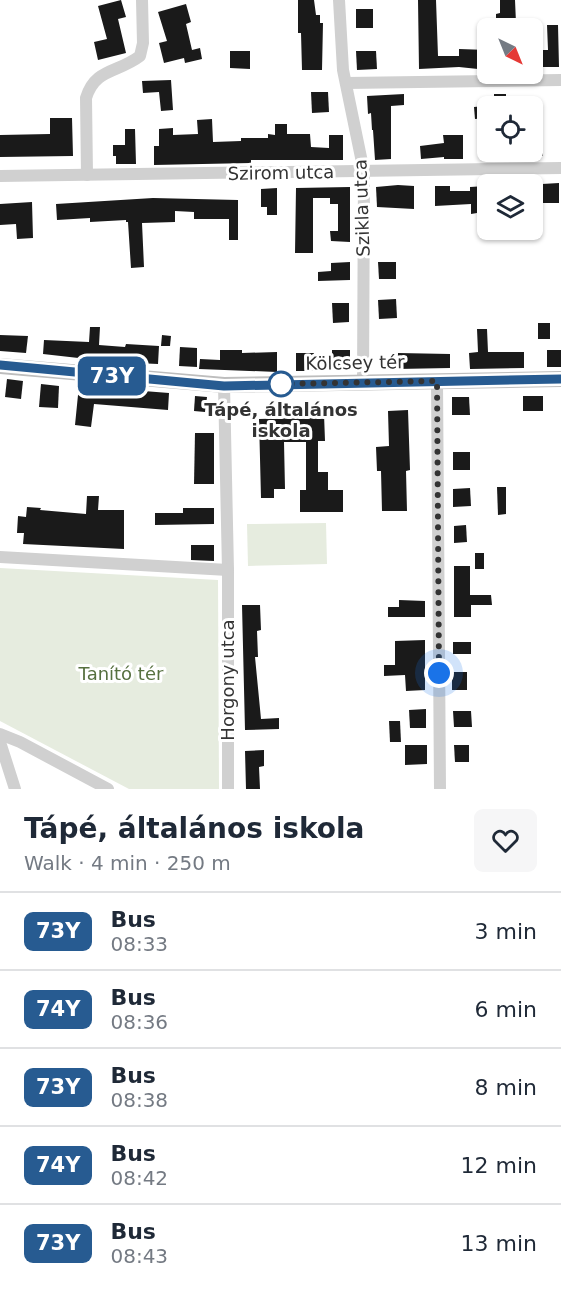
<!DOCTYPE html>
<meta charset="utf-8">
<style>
body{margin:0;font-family:"DejaVu Sans",sans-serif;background:#f6f6f7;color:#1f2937;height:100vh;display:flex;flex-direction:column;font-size:22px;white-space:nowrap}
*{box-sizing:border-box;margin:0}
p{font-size:20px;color:#747a83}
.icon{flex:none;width:33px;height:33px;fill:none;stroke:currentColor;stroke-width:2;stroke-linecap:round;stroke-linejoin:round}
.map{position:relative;height:789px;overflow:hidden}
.details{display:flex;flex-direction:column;background:#fff;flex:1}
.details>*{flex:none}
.badge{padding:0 12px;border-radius:9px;font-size:21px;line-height:39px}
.needle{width:39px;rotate:137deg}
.fabs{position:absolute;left:477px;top:18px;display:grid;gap:12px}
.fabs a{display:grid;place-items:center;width:66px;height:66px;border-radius:9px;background:#fff;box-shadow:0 2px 4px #0004;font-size:30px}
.you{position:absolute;width:30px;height:30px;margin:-15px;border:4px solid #fff;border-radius:50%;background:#1a73e8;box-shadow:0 0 0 9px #1a73e833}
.map>.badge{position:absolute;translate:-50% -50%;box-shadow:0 0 0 3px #fff}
.round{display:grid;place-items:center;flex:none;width:63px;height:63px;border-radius:9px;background:#f6f6f7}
.head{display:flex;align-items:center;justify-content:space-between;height:102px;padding:0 24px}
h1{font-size:28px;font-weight:700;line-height:45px}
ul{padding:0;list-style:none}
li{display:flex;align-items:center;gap:18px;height:78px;padding:0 24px;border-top:2px solid #e0e1e3}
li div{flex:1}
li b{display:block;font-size:22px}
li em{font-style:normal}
li .badge{min-width:66px;font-weight:700;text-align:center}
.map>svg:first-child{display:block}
.green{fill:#e6ecdf}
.building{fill:#1a1a1a}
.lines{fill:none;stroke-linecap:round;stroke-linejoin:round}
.street{stroke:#d0d0d0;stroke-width:12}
.secondary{stroke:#bdbdbd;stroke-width:16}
.line-casing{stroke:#fff;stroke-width:14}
.line{stroke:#275b91;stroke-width:9}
.walk{stroke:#333;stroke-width:6;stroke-dasharray:0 10.8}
.stop-dot{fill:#fff;stroke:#275b91;stroke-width:3}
.labels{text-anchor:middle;stroke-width:6;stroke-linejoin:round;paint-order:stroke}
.street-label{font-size:18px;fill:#333;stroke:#fff}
.stop-label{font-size:18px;font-weight:bold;fill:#333;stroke:#fff}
.park-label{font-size:18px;fill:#56703f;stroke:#fff}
</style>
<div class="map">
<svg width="561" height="789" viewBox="0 0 561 789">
<rect width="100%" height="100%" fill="#fff"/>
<g class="green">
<path d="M326 523 327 564 248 566 247 524Z"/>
<path d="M0 568 218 580 219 789H129L0 721Z"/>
</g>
<g class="building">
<path d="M121 0 126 17 118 19 126 53 98 60 94 42 107 39 98 6Z"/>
<path d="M298 0H314L316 15H320V23H323L322 70H302L301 33H298Z"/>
<path d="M418 0H436L438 56H459V49L488 50V59H478V69L459 67 419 69Z"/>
<path d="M500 0H515L516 23 496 24V14L500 13Z"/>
<path d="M186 4 191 22 186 24 192 50 200 48 202 59 185 63 184 58 164 63 159 43 167 41 158 12Z"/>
<rect x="356" y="9" width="17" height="19"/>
<path d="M547 25H558L559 67H541V50H548Z"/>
<path d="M230 51H250V69L230 68Z"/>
<path d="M356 51H376L377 69 357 70Z"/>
<path d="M171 80 173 110 161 111 159 92 143 93 142 81Z"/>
<path d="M311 92H328L329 112 312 113Z"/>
<path d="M404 94V105L391 106V159L375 160 373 130H372L371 113 368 114 367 96Z"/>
<rect x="494" y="94" width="12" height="12"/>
<path d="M485 106 486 118 475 119 474 107Z"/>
<rect x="532" y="115" width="11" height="41"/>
<path d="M50 118H72L73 156 0 157V135L50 134Z"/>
<path d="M212 119 213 142 241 141V138H268V134L275 135V124H287V134H310L311 147 329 148V135H343V160H251V163L154 165V146H159V129L173 128V135L198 134 197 120Z"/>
<path d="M125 129H135L136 164H116V156H113V145H125Z"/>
<path d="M443 135H463V159H444V157L421 159 420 146 444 143Z"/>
<path d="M559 183V203H542V184Z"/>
<path d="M398 185 414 186V209L377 207 376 187Z"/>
<path d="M435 186H450V191H470V187L486 186 487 220H477V213L471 214V204L435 206Z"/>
<path d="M350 187V242L331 241 330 231H338V204H330V198H313V253H295L296 188Z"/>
<path d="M277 188V215H267V207H261V189Z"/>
<path d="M153 198 238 200V240H229V219H194V212L175 211V222L142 223 144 267 131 268 128 222H126V220L90 222V218L57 220 56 204Z"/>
<path d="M32 202 33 238 17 239 16 224 0 225V204Z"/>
<path d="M350 262V280L318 281V272L331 271V263Z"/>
<path d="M378 262H396V279H379Z"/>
<path d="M396 299 397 318 379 319 378 300Z"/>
<path d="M332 303H349V322L333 323Z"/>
<rect x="538" y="323" width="12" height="16"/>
<path d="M90 327H100L99 345 125 347 126 344 159 346 158 364 114 362 43 354 44 340 89 342Z"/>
<path d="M477 329H487L488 352H524V368L470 369 469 353 478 352Z"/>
<path d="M0 335 28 336 26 353 0 351Z"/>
<path d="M162 335 171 336 170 346H161Z"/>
<path d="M180 347 197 348V367L179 366Z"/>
<path d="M220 350H242V353L277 352V372L199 369 200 359 220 360Z"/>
<rect x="332" y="350" width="18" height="19"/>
<rect x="547" y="350" width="14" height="17"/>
<rect x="296" y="353" width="18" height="18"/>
<path d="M398 353 450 354V368L397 369Z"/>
<path d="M7 379 23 381 21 399 5 397Z"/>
<path d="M41 384 59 386 58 408 39 407Z"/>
<path d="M79 385 95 387V391L118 393V389L169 393 168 410 94 404 91 427 75 425Z"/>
<path d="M195 396 207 397 205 412 194 411Z"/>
<rect x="523" y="396" width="20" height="15"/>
<path d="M452 397H469L470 415H452Z"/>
<path d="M408 410 410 470 406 471 407 511H382L381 471H377L376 447 389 446 388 411Z"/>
<path d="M296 414H324L325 441H318V472H328V490H343V512H300V490H306V442H284L285 489H274V498H261L259 419 296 418Z"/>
<path d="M195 433H214V484H194Z"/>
<rect x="453" y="452" width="17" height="18"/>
<path d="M497 487H506V514L498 515Z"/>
<path d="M470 488 471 506 453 507V489Z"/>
<path d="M87 496H99L98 510H124V549L23 544 24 533H17L18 516 26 517 27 507 41 508 40 510 86 514Z"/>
<path d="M183 508H214V524L155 525V513H183Z"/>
<path d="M466 525 467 542 454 543V526Z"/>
<path d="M191 545H214V561L191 560Z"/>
<rect x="475" y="553" width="9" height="16"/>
<path d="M454 566H470V595H491L492 605H471V617H454Z"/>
<path d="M399 600 425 601V617H388V607H399Z"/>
<path d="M242 605H260L261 630 257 631 258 657H255L261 719 279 718V729L245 730Z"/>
<path d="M425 640V690L406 691 405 675 384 676V665H395V641Z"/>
<rect x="453" y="642" width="18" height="12"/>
<rect x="452" y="672" width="15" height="18"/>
<path d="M426 709V728H410L409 710Z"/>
<path d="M453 711H471L472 727H454Z"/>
<path d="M389 721H400L401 742H390Z"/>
<path d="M405 745H427V764L405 765Z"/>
<path d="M454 745H469V762H455Z"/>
<path d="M264 750V766L259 767 260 789H246L245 751Z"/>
</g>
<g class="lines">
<g class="street">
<path d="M339 0 343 70 364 172 363 383"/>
<path d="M346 83 561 80"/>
<path d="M87 175 86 98C95 68 118 73 140 56L143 43 142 0"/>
<path d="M0 176 561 168"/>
<path d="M437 381 440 789"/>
<path d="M224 385 228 570V789"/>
<path d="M0 557 228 570"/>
<path d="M0 734 20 742 108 789"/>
<path d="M0 742 15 789"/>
</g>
<path class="secondary" d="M0 366 224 385 561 379"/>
</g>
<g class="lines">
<g class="line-casing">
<path id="line" d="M0 365 224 386 561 379"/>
</g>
<use href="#line" class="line"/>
<path class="walk" d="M281 384 437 381 439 673"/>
</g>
<circle class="stop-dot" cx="281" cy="384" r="12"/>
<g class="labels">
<g class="street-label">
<text transform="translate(281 173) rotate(-1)" y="6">Szirom utca</text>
<text transform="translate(362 208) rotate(-92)" y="6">Szikla utca</text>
<text transform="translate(355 363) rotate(-1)" y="6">Kölcsey tér</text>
<text transform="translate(228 680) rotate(-90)" y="6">Horgony utca</text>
</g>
<g class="stop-label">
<text x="281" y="416">Tápé, általános<tspan x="281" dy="21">iskola</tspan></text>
</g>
<g class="park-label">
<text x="121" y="680">Tanító tér</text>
</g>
</g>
</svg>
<div class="fabs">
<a><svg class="needle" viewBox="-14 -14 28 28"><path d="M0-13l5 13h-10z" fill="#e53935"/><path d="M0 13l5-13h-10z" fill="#747a83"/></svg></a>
<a><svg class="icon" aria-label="locate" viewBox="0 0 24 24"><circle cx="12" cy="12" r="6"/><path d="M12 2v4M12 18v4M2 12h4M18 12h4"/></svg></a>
<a><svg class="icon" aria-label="layers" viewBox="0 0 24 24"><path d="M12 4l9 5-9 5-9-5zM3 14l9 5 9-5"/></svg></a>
</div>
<div class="you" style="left:439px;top:673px"></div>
<b class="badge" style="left:112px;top:376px;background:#275b91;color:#fff">73Y</b>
</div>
<section class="details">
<div class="head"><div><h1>Tápé, általános iskola</h1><p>Walk · 4 min · 250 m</p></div><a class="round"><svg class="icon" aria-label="heart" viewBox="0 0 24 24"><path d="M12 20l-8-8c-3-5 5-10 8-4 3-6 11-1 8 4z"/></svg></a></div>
<ul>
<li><span class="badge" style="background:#275b91;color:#fff">73Y</span><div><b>Bus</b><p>08:33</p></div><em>3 min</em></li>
<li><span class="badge" style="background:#275b91;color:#fff">74Y</span><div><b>Bus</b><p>08:36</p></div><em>6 min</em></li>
<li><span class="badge" style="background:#275b91;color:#fff">73Y</span><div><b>Bus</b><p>08:38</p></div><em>8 min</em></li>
<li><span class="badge" style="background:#275b91;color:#fff">74Y</span><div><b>Bus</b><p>08:42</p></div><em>12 min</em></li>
<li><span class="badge" style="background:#275b91;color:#fff">73Y</span><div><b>Bus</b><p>08:43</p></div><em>13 min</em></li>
</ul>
</section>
